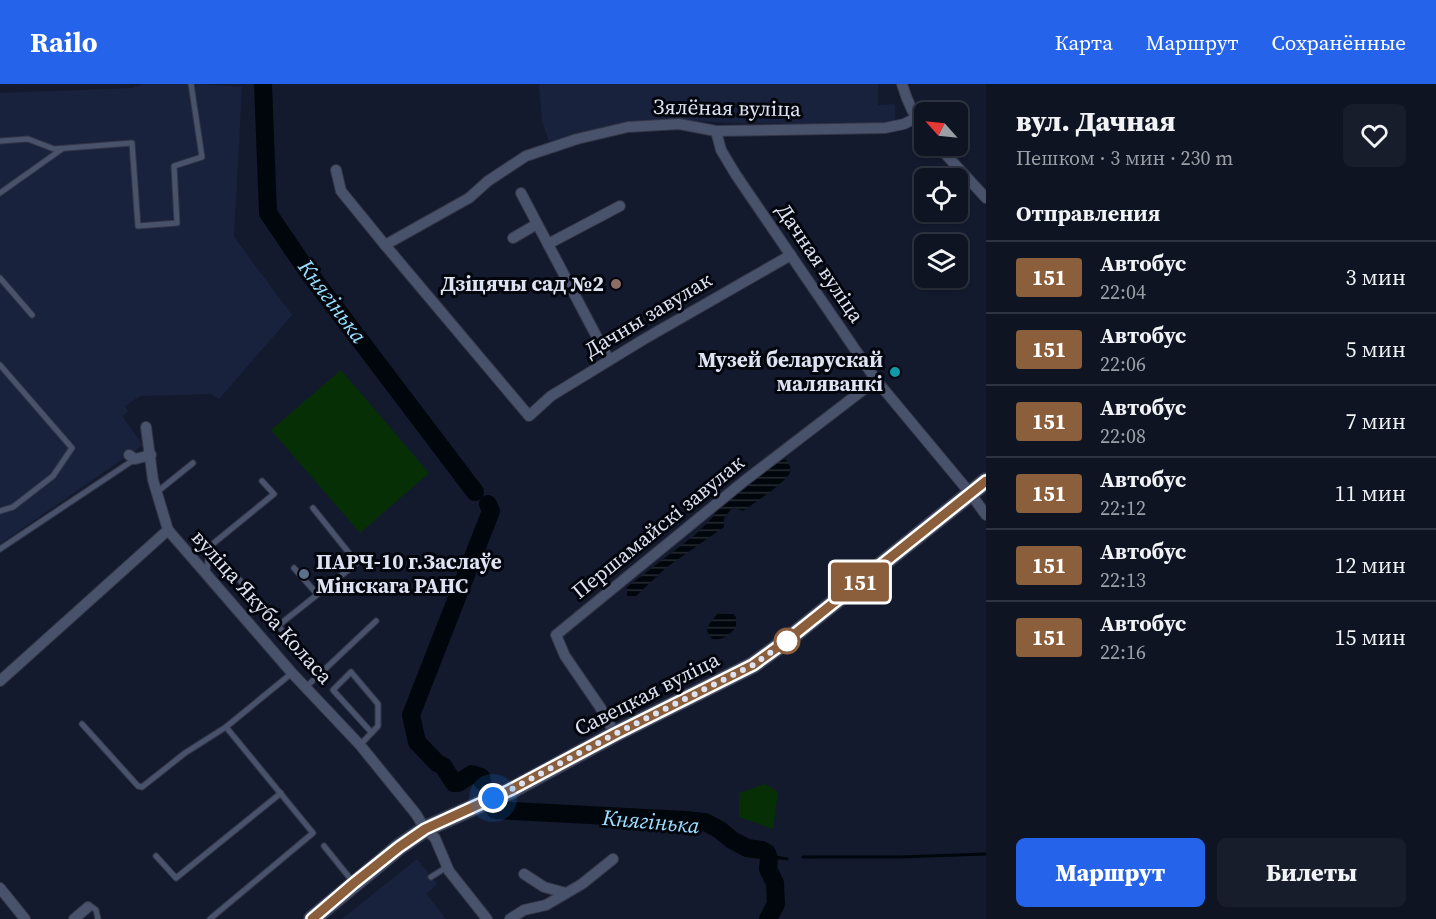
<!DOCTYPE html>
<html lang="ru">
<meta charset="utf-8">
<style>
body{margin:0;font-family:"Source Serif 4",serif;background:#171d2a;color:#f1f3f6;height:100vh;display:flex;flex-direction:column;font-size:22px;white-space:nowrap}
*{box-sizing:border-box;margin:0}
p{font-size:20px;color:#9b9ea5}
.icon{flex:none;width:33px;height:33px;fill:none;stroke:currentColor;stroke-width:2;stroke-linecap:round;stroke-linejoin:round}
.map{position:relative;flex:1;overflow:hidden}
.details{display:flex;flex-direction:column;background:#0e1422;width:450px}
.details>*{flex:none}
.badge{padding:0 12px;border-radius:4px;font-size:21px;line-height:39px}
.needle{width:39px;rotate:297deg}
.fabs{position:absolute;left:914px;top:18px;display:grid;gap:12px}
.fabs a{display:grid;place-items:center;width:54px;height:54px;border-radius:9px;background:#0e1422;box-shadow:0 2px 4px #0004,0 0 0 2px #2e3340;font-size:30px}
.you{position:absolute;width:30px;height:30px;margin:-15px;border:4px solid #fff;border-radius:50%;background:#1a73e8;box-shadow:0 0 0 9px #1a73e833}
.map>.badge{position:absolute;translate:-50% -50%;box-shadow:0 0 0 3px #fff}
h2{padding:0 30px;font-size:22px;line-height:54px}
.round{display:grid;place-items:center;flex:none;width:63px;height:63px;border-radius:9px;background:#171d2a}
.summary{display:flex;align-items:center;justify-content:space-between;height:102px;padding:0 30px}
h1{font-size:28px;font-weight:800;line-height:45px}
.action{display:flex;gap:12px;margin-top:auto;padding:12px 30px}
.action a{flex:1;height:69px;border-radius:9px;background:#2563eb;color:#fff;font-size:24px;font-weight:800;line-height:69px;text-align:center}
.action a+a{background:#171d2a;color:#f1f3f6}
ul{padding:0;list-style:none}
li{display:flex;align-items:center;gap:18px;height:72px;padding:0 30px;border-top:2px solid #2e3340}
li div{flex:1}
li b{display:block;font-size:22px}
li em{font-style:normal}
li .badge{min-width:66px;font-weight:700;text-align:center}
header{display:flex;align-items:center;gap:36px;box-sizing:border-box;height:84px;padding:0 30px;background:#2563eb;color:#fff}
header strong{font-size:28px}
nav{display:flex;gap:33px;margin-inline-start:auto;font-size:21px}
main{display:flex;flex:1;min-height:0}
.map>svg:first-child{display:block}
.built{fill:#19223d}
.green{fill:#062f06}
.water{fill:url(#water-rules)}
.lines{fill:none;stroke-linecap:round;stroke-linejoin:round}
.stream{stroke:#00070c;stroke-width:3}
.river{stroke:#00070c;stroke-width:18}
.service-casing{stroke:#323546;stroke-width:7}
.minor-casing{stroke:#323546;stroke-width:12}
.secondary-casing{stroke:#323546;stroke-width:18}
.service{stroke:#49526b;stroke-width:5}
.minor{stroke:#49526b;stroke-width:10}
.secondary{stroke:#49526b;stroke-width:16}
.line-casing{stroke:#fff;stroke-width:14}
.line{stroke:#8b5e3c;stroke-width:9}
.walk{stroke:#dde3f2;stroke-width:6;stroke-dasharray:0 10.8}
.education-dot{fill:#8d6e63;stroke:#04060e;stroke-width:2}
.culture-dot{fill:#0f9aa8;stroke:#04060e;stroke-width:2}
.service-dot{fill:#5c6f8a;stroke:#04060e;stroke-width:2}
.stop-dot{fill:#fff;stroke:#8b5e3c;stroke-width:3}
.labels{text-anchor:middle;stroke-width:6;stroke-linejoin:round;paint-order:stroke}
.street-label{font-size:21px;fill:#dde3f2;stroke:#04060e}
.poi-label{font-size:21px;font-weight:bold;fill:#dde3f2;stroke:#04060e;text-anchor:end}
.water-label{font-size:22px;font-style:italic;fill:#9ae0ff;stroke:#04060e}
</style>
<header>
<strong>Railo</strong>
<nav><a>Карта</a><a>Маршрут</a><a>Сохранённые</a></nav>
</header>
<main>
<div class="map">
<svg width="986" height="835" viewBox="0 0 986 835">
<defs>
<pattern id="water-rules" width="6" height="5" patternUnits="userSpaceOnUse" patternTransform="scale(1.5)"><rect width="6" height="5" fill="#00070c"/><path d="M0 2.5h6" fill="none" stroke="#252b30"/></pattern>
</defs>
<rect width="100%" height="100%" fill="#131a2e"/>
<g class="built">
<path d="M144 0H201L242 3 234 153 292 231 219 315 211 310 140 312 125 322 128 328 122 332 143 361 0 460V9L132 4Z"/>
<path d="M539 0H878V21L895 20V39L879 41 732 39 675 36 636 38 549 57 542 38Z"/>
<path d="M417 775 437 800 426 810 446 835H342Z"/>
</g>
<g class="green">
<path d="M341 286 429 389 360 449 271 346Z"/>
<path d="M765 700 778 708 773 745 739 733V709Z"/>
</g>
<g class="water">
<path d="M785 375C788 379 792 383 790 389 786 398 753 420 743 427L733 423 724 434V443L667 483 636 512H627V503L696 450 713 433 718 423C734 416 736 410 748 399 758 390 772 380 785 375Z"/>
<path d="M718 529 733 530 736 533V544C728 552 723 556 712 555L707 547 709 540Z"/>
</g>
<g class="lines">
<g class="stream">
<path d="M803 773H900L986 770"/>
<path d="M769 774 775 773 787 775"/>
</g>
<g class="river">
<path d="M263 0 268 129 306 185 475 408"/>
<path d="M482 697 481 693 472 690 458 699H454L443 682 437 679 417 658 411 631 491 427 488 420"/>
<path d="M495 726 685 736 705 738 720 746 732 756 747 764 762 766 767 769 769 774 768 785 775 799 776 820 768 835"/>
</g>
<g class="service-casing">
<g id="service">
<path d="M0 57 28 55 54 65 132 59 138 142 177 139 174 82 202 73 191 0"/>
<path d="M0 109 62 65"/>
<path d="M0 194 32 231"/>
<path d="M0 281 72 364 53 392 13 423 0 427"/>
<path d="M157 408 193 379"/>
<path d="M0 465 135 375"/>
<path d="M294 484 317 510"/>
<path d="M207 489 209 463 274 410 262 397"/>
<path d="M237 493 319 590"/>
<path d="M279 541 357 479 313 424"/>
<path d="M306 603 376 537"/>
<path d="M82 640 138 702 142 703 185 669 226 643 292 589"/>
<path d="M360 661 378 642V620L351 588 333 606 372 649"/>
<path d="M324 762 353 798"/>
<path d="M156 772 176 794 281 709"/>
<path d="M431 793 447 783"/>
<path d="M88 823H92L96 826 98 835"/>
<path d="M210 835 313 749 226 643"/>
</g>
</g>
<g class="minor-casing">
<g id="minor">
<path d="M902 0C907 17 913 31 924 45"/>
<path d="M716 47 721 66 736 91 876 296 970 409 986 431"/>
<path d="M938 62 986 114"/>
<path d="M336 86 341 107 385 161 529 332 551 312 646 254 791 171"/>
<path d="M521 109 609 276"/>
<path d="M513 154 537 140"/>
<path d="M548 160 620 122"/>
<path d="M385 161 469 114 488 97 526 72 577 55 628 43 679 40 716 47 885 44 904 40 916 34"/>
<path d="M146 343 153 396 168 446"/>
<path d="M129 371 135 375 151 371"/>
<path d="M0 597 168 446 292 589 360 661 416 730 425 745 435 754 449 787 487 835"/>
<path d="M615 650 600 623 565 572 556 551 743 398 876 296"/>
<path d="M524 790 544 803 566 809"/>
<path d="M0 804 25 835"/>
<path d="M74 835 88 823"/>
<path d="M510 835 524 826 546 821 582 800 613 775"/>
</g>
</g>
<g class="secondary-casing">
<path id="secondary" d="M312 835 399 763 425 745 510 707 615 650 753 581 786 557 986 397"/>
</g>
<use href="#service" class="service"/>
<use href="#minor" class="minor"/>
<use href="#secondary" class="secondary"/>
</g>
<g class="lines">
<g class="line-casing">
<path id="line" d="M312 835 354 799 399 763 425 745 510 706 615 650 753 581 786 557 986 397"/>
</g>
<use href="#line" class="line"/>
<path class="walk" d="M493 714 510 706 615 650 753 581 787 557"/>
</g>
<circle class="education-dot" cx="616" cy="200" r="6"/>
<circle class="culture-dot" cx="895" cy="288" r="6"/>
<circle class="service-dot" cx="304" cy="490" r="6"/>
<circle class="stop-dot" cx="787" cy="557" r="12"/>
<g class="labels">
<g class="street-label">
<text transform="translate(727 24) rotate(1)" y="7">Зялёная вуліца</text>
<text transform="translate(820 179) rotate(56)" y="7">Дачная вуліца</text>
<text transform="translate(648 231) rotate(-31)" y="7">Дачны завулак</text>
<text transform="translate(658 443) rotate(-39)" y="7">Першамайскі завулак</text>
<text transform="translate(262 523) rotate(48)" y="7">вуліца Якуба Коласа</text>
<text transform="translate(647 610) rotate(-27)" y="7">Савецкая вуліца</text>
</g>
<g class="poi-label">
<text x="604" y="207">Дзіцячы сад №2</text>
<text x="883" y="283">Музей беларускай<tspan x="883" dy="24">маляванкі</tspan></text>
<text x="316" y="485" text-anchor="start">ПАРЧ-10 г.Заслаўе<tspan x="316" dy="24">Мінскага РАНС</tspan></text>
</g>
<g class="water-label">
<text transform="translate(333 217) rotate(53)" y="8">Княгінька</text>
<text transform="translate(651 737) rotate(5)" y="8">Княгінька</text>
</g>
</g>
</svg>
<div class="fabs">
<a><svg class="needle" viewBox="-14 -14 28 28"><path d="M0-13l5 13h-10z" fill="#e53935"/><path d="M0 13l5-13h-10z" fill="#9b9ea5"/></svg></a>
<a><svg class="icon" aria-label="locate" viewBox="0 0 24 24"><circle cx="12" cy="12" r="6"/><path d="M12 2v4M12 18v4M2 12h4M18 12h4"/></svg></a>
<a><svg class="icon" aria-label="layers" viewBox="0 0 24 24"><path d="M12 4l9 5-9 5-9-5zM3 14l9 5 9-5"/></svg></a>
</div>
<div class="you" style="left:493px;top:714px"></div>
<b class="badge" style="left:860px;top:498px;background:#8b5e3c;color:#fff">151</b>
</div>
<section class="details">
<div class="summary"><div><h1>вул. Дачная</h1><p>Пешком · 3 мин · 230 m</p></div><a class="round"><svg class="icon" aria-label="heart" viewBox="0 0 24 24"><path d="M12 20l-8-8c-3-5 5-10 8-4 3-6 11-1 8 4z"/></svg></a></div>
<h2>Отправления</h2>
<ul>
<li><span class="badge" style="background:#8b5e3c;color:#fff">151</span><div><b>Автобус</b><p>22:04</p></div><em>3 мин</em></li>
<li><span class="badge" style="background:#8b5e3c;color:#fff">151</span><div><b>Автобус</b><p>22:06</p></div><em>5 мин</em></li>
<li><span class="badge" style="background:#8b5e3c;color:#fff">151</span><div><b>Автобус</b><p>22:08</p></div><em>7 мин</em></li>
<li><span class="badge" style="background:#8b5e3c;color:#fff">151</span><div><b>Автобус</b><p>22:12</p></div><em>11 мин</em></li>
<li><span class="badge" style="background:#8b5e3c;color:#fff">151</span><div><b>Автобус</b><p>22:13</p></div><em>12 мин</em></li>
<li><span class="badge" style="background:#8b5e3c;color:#fff">151</span><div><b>Автобус</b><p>22:16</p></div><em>15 мин</em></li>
</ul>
<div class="action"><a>Маршрут</a><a>Билеты</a></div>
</section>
</main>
